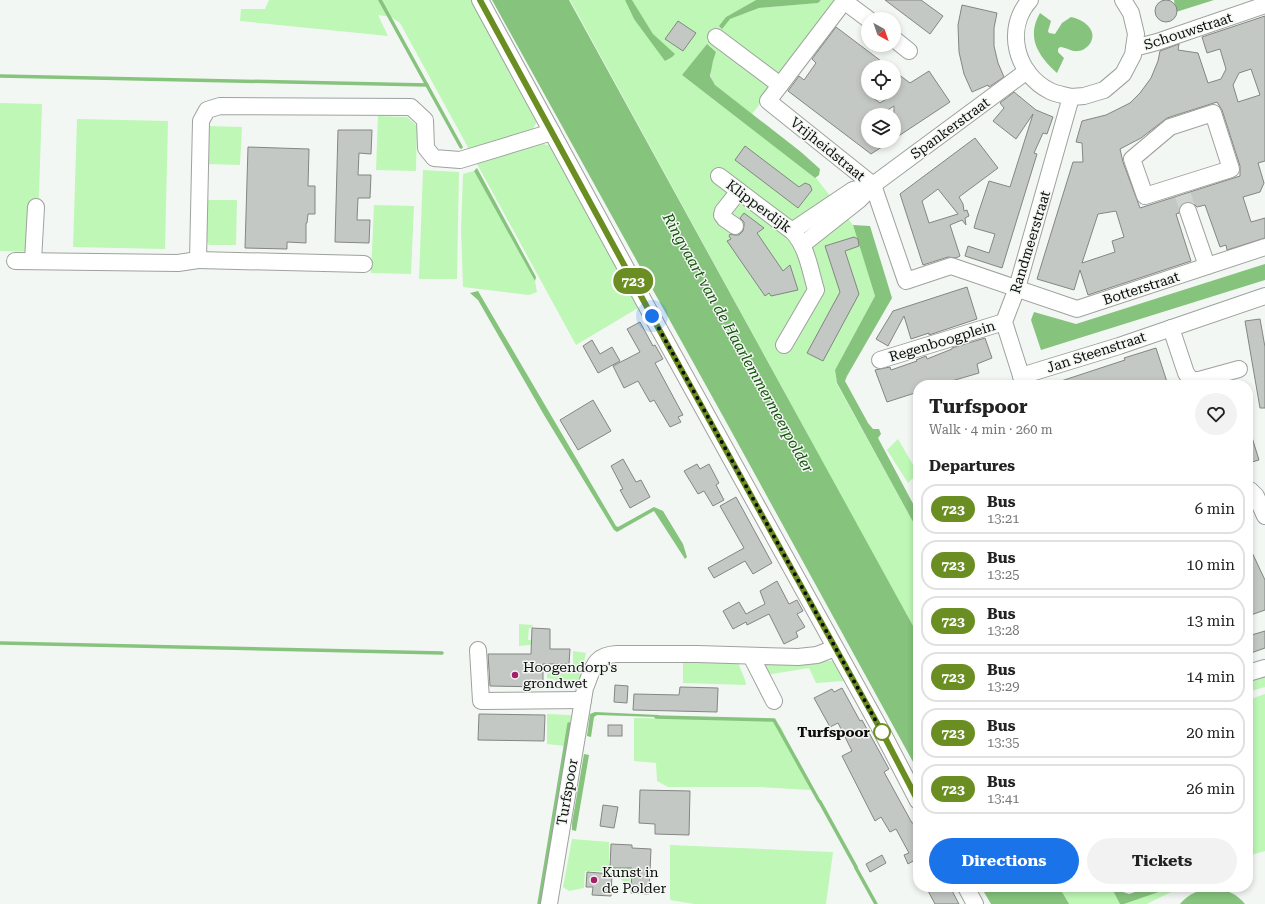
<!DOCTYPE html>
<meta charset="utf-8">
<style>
body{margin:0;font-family:"Roboto Serif",serif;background:#f2f2f2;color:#222;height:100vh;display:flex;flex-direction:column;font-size:15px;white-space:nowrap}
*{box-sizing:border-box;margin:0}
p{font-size:13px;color:#767676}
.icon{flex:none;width:22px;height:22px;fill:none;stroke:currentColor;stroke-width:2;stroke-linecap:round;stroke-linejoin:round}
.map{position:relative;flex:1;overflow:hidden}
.details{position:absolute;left:913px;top:380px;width:340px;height:512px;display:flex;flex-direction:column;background:#fff;border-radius:16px;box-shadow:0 2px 6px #0003}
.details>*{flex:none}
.badge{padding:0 8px;border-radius:13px;font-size:14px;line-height:26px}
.needle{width:26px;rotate:140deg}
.tools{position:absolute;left:861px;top:12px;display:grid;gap:8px}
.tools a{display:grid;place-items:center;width:40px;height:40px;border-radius:50%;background:#fff;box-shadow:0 2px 6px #0003;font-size:20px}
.you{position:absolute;width:20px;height:20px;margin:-10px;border:3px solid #fff;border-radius:50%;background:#1a73e8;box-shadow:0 0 0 6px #1a73e833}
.map>.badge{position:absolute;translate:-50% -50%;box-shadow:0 0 0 2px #fff}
h2{padding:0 16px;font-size:15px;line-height:36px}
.round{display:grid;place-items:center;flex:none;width:42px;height:42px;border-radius:21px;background:#f2f2f2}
.overview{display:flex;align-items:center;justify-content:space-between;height:68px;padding:0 16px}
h1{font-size:19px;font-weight:700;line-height:30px}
.action{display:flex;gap:8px;margin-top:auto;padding:8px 16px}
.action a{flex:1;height:46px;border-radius:24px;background:#1a73e8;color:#fff;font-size:16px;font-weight:700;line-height:46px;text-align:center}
.action a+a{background:#f2f2f2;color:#222}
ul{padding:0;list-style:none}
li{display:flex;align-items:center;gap:12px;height:50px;margin:0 8px 6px;padding:0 8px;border:2px solid #e0e0e0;border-radius:16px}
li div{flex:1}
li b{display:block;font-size:15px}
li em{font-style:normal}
li .badge{min-width:44px;font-weight:700;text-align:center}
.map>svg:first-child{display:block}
.green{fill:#bef7b6}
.water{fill:#86c37d}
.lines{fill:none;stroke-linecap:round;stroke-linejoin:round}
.stream{stroke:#86c37d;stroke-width:3.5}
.building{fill:#c4c8c4;stroke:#838682;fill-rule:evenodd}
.minor-tunnel{stroke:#d0d4d0;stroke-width:16;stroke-dasharray:16 8;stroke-linecap:butt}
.minor-casing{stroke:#9ea29e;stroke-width:18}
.minor{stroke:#fff;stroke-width:16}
.line-casing{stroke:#fff;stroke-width:9}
.line{stroke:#6b8e23;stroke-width:6}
.walk{stroke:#0c0d0c;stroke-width:4;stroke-dasharray:0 7.2}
.poi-dot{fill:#a5206c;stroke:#f3f7f3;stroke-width:1.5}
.stop-dot{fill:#fff;stroke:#6b8e23;stroke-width:2}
.labels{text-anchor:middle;stroke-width:3;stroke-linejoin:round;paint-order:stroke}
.street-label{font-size:14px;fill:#0c0d0c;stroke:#f3f7f3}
.poi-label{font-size:14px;fill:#0c0d0c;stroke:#f3f7f3;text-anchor:start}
.stop-label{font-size:14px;font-weight:bold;fill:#0c0d0c;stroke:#f3f7f3;text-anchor:end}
.water-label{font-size:15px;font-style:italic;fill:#14510b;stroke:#f3f7f3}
</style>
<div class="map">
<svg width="1265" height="904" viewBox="0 0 1265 904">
<rect width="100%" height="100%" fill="#f3f7f3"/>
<g class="green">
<path d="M269 0H473L537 121 530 135 535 142 551 146 638 308 576 345 400 23 391 17 378 15 388 36 240 21 241 9H265Z"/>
<path d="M570 0H625L634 19 674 54 653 34 632 0H756L726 17 730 19 759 8 818 3 821 0H840L752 114C742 106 714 90 711 77 709 70 714 59 716 52L707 44 682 75 815 178H816L853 225 875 296 835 370 837 384 918 531V636Z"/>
<path d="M0 103 42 104 37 252 0 251Z"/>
<path d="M378 116 407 117 417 126 416 171 376 170Z"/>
<path d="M77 119 168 121 165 249 73 247Z"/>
<path d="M208 126 242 127 240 165 207 164Z"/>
<path d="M423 170 459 172 457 279H419Z"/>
<path d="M474 171 535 281 537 292 529 295 463 287 461 230 463 174Z"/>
<path d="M203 200H237L236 245H209L203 237Z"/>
<path d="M374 205 414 206 411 274 371 273Z"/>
<path d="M898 439 918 473 908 483 887 450Z"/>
<path d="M519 624 533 625 532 628H529L528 640 543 641 542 644 519 646Z"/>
<path d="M573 651 586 653 579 685 547 678V668H573Z"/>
<path d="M737 660 745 680 746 685 683 683V661Z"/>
<path d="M756 661H833L844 681 816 683 809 668 766 675Z"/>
<path d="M1265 677V687L1248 692V683Z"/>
<path d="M1265 694V851L1248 856V700Z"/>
<path d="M547 714 570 715 576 717 545 904H539L565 746 547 744Z"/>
<path d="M634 718 774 720 781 727 811 790 759 787H668L657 781 656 763 634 761Z"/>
<path d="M572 839 609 842V864L622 865 631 868 630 885C623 883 618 877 617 871H585L584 888 569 891 563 887Z"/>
<path d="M670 845 833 852 826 904H694L670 900Z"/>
<path d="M1057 887H1111L1120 904H1067Z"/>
<path d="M1173 887H1187L1171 892 1147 904H1124Z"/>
</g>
<g class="water">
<path d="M492 0H569L918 635V771L724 418Z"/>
<path d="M625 0H632L653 34 675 54 672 57 665 61 634 19Z"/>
<path d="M756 0H821L818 3 759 8 730 19 722 29 719 26 726 17Z"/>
<path d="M1174 0H1214L1176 12Z"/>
<path d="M1040 13 1051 21 1048 31 1049 33 1055 34 1062 23 1071 17C1083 19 1100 31 1089 45 1086 48 1082 51 1078 51 1071 52 1066 47 1060 47L1058 49V52L1064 58 1057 73C1038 56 1026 37 1040 13Z"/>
<path d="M707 44 716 52 713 61 710 76 715 85 801 152 820 169 819 175 815 178 682 75Z"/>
<path d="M477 168 536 277 535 281 474 171Z"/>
<path d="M853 225 870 226 892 298 847 376 845 381 868 423 873 429H879L881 434 878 438 918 513V531L837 383 835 370 875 296Z"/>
<path d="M1265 264V280L1041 350 1031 320 1034 312 1076 324Z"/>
<path d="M478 291 616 526 618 527 654 507 663 511 683 544 687 557 685 559 654 511 617 532 614 530 544 415 478 300 470 293Z"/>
<path d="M595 712 659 715 656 717 597 715 594 717 591 737 587 736 590 714Z"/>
<path d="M584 754 589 755 576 831 572 830V823Z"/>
<path d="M821 800 858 867 855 869 818 802Z"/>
<path d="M981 887H1059L1069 904H991Z"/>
<path d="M1111 887H1121L1123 892 1129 894 1151 887H1173L1124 904H1120Z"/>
<path d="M1213 888C1226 889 1237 894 1245 904H1180C1188 894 1200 889 1213 888Z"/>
</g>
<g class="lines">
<g class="stream">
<path d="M380 0 461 147"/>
<path d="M0 76 427 85"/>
<path d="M0 643 442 653"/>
<path d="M656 717 774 720 819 801"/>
<path d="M856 868 876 904"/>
<path d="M539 904 569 724"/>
</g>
</g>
<g class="building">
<path d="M885 0H921L943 16 930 34Z"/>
<circle cx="1166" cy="11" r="11"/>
<path d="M962 5 997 13 994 28V46L998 63 1004 77 989 87 988 85 972 92 964 74 959 52 958 25Z"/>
<path d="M1265 16V161L1258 163 1264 183 1260 192 1243 197 1251 222 1265 218V238L1227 250 1226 245 1220 247 1205 205 1197 207 1194 204 1190 202H1185L1181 205 1179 213 1176 214 1191 261 1088 295 1080 270 1074 290 1037 279 1073 162H1083L1082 143 1076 142 1082 121 1106 115 1130 103 1140 93 1151 78 1158 61 1160 51 1179 44 1178 50 1198 53 1208 83 1221 79 1226 69 1220 49 1207 53 1202 37ZM1251 69 1260 95 1238 102 1233 85 1239 73ZM1217 102 1222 110 1240 166V176L1140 208 1123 162 1120 149 1141 138 1167 118ZM1116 211 1124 237 1112 241 1115 252 1082 263 1098 214Z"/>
<path d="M678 21 696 33 683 51 665 39Z"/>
<path d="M836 27 889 67H868V94L880 103 894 94V71L910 83 929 71 950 102 894 139V106L881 114 878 109 874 115H868V141H891L871 154 788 91 799 76 804 80 816 63 812 59Z"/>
<path d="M1014 92 1036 110 1053 117 1047 134 1043 133 1034 153 1037 154 1002 268 965 256 968 246 989 253 995 234 974 228 977 217 989 181 1010 187 1033 114 1016 139 993 121 1004 108 1000 103Z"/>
<path d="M338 130H372L371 154 359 153 358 175H371L370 198H358L357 220H370L369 243 335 242Z"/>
<path d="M975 138 998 168 959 197 963 204 964 211 967 210 969 216 965 218 966 225 962 220 950 225 960 256 956 258 948 257 923 265 900 194ZM938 189 958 214 929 223 922 201Z"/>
<path d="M745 146 799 187 805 183 810 185 812 190 798 208 735 160Z"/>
<path d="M248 147 309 149 308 186H315V214H308L307 223H306V243L287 242V249L245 248Z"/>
<path d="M744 213 764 228 757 233 783 271 790 265 798 290 771 296 769 293 765 296 727 241 731 239 729 236 730 234 734 235H739L743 231 744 226V222L740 218Z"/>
<path d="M854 237 858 239 859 246 845 251 859 294 823 361 807 353 840 292 825 246Z"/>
<path d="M967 287 977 319 929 335V333L911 339 904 316 888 346 876 339 893 311Z"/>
<path d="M1260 319 1265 347V408H1260L1245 321Z"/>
<path d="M640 322 653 346 655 345 663 359 655 363 683 415 678 417 681 422 670 427 654 400 650 402 638 381 624 388 613 366 640 352 627 329Z"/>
<path d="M985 338 992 358 977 364 979 373 938 385H918V392L887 402 875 370 890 367 891 370 917 361 916 360 926 356 927 359 952 349V348Z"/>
<path d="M592 340 600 354 612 347 620 361 598 373 583 346Z"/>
<path d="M1156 348 1168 385H1056L1055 383 1125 360 1124 358Z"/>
<path d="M593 400 611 431 578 450 560 420Z"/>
<path d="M1250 431 1259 460 1248 463V432Z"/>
<path d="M623 459 636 482 641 480 650 497 630 508 620 490 623 489 611 466Z"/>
<path d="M697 464 700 469 709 464 719 483 716 485 724 500 713 506 704 491 698 494 684 471Z"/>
<path d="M736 497 772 563 753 574 745 561 714 578 708 568 744 548 720 506Z"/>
<path d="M1248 544 1265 580V610L1248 616Z"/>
<path d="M777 581 789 604 797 600 803 611 797 614 805 627 796 632 798 637 784 644 769 614 747 625 746 622 733 629 723 611 739 602 746 614 765 604 760 591Z"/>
<path d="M532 628 550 629V649H570L569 664H543V687L490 686 488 654H531Z"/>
<path d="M1265 631V648L1248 654V636Z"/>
<path d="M615 685 628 686 627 703 614 702Z"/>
<path d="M680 687 718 688 717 712 633 710 634 694 679 695Z"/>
<path d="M842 688 860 721 862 720 889 769 884 772 912 823H914L918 830V870L913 861 908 864 904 855 909 853 896 829 890 832 881 817 875 821 842 756 852 751 838 723 830 727 814 698 832 689 834 692Z"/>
<path d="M479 714 545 715 544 741 478 740Z"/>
<rect x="608" y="725" width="14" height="11"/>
<path d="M640 790 690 791 689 835 655 834V824L639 823Z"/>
<path d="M603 805 618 807 614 828 600 826Z"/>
<path d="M611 844 632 845V848L651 849 649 894 631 893 632 868H610Z"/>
<path d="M882 855 886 863 870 872 866 864Z"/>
<path d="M587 872 612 874 611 896 592 895 593 887H586Z"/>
<path d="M926 887H950L959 904H935Z"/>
</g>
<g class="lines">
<path class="minor-tunnel" d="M1183 195 1188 211"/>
<g class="minor-casing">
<g id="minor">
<path d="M480 0 652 316 882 732 918 801"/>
<path d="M845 0 768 101 873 185 906 281 951 266 1077 309 1265 247"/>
<path d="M844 1 868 19"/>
<path d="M716 37 780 85"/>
<path d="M894 39 909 51"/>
<path d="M1134 48 1157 42 1265 5"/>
<path d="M1071 97 1084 96 1104 90 1123 74 1133 55 1136 34 1131 13 1123 0"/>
<path d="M1213 113 1231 169 1145 196 1132 159 1170 127Z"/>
<path d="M719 176 792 231C807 246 810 270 816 290L784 345"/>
<path d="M1188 211 1207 266"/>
<path d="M735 226 725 219 722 215 723 211 739 191"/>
<path d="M792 231 853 190 873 185"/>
<path d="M802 245 859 200 873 185 1027 71"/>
<path d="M15 261 178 263 198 260"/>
<path d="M33 261 36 207"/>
<path d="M364 264 198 260 201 121 207 110 220 106 411 107 425 120 426 148 434 158 460 160 552 132"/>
<path d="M1171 328 1186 373 1191 380H1199L1239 369"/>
<path d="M880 360 1004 322"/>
<path d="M1021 376 1119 346 1265 296"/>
<path d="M1024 385 1004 322 1017 288 1071 97C1064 95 1056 94 1050 91 1016 74 1004 29 1030 0"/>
<path d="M1248 490H1250L1256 496 1265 516"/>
<path d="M478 650 481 701 583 700"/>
<path d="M751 656 774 701"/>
<path d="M1248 673 1265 668"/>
<path d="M966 887 975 904"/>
<path d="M549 904 585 688C593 669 593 655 617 654H697L798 657 817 655 835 648"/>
</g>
</g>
<use href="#minor" class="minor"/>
</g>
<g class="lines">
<g class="line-casing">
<path id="line" d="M480 0 666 342 882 732 918 801"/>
</g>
<use href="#line" class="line"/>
<path class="walk" d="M652 316 882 732"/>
</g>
<g class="poi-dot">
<circle cx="515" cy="675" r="4"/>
<circle cx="594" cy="880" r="4"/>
</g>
<circle class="stop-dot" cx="882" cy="732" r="8"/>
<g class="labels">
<g class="street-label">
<text transform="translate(1188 31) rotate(-18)" y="5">Schouwstraat</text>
<text transform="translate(950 128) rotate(-36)" y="5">Spankerstraat</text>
<text transform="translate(828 149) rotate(39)" y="5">Vrijheidstraat</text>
<text transform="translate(759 206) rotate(37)" y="5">Klipperdijk</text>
<text transform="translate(1030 242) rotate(-73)" y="5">Randmeerstraat</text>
<text transform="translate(1141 288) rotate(-18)" y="5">Botterstraat</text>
<text transform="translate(942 341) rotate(-17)" y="5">Regenboogplein</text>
<text transform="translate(1096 352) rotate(-18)" y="5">Jan Steenstraat</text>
<text transform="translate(567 792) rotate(-80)" y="5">Turfspoor</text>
</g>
<g class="poi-label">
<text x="523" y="672">Hoogendorp's<tspan x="523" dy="16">grondwet</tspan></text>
<text x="602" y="877">Kunst in<tspan x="602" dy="16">de Polder</tspan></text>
</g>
<g class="stop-label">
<text x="870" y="737">Turfspoor</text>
</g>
<g class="water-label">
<text transform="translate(738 343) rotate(61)" y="5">Ringvaart van de Haarlemmermeerpolder</text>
</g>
</g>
</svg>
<div class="tools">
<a><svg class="needle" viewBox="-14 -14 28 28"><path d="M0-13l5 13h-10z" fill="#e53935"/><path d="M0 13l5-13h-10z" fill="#767676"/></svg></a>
<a><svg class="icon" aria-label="locate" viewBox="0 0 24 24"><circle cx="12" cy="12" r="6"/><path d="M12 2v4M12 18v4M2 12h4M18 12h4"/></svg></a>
<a><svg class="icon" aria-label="layers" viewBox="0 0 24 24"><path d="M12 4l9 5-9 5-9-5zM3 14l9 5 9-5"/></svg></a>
</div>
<div class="you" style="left:652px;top:316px"></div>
<b class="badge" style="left:633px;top:281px;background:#6b8e23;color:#fff">723</b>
<section class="details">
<div class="overview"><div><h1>Turfspoor</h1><p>Walk · 4 min · 260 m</p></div><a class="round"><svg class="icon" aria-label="heart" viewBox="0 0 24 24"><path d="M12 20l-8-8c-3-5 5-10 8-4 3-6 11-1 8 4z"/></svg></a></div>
<h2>Departures</h2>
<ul>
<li><span class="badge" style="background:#6b8e23;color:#fff">723</span><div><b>Bus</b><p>13:21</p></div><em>6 min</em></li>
<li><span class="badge" style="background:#6b8e23;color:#fff">723</span><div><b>Bus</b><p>13:25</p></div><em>10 min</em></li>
<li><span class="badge" style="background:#6b8e23;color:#fff">723</span><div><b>Bus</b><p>13:28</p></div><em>13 min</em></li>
<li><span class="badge" style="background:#6b8e23;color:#fff">723</span><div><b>Bus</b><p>13:29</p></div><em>14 min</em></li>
<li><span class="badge" style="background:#6b8e23;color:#fff">723</span><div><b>Bus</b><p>13:35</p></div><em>20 min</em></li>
<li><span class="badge" style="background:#6b8e23;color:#fff">723</span><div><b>Bus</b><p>13:41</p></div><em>26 min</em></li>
</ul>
<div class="action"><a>Directions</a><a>Tickets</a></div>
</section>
</div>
